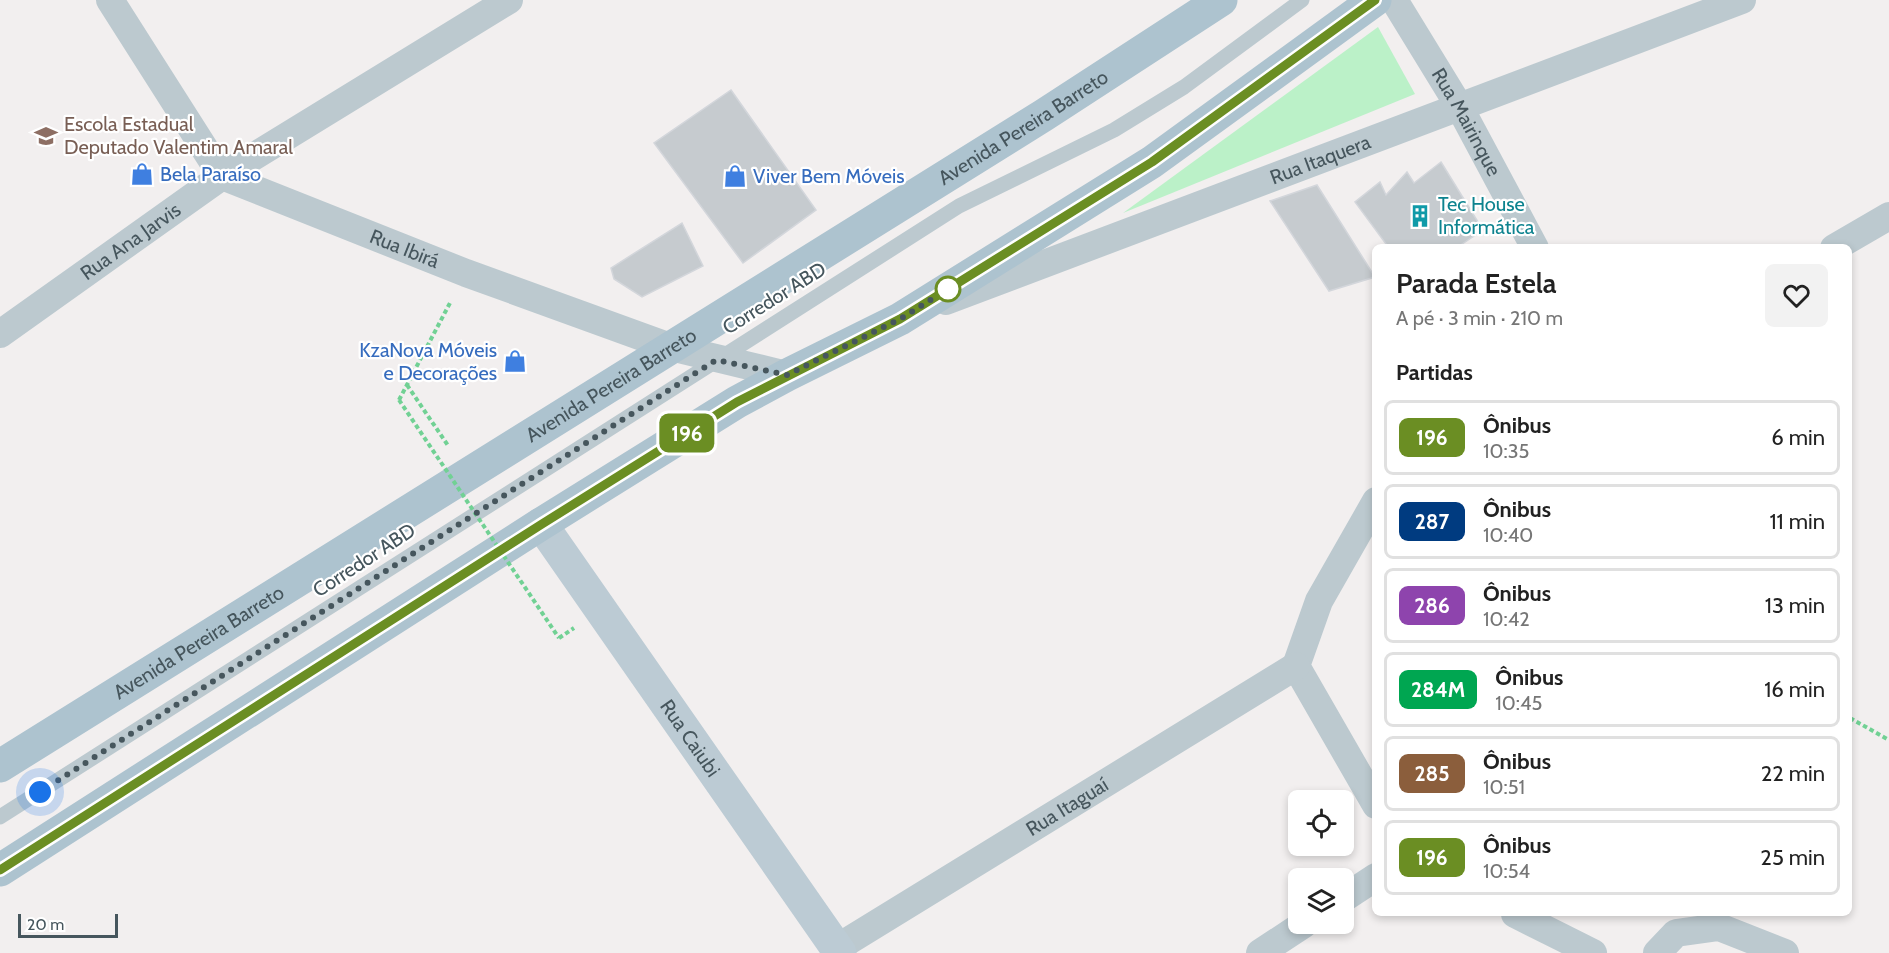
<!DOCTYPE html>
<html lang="pt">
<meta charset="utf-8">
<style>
body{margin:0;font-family:Cabin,sans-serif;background:#f2f2f2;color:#222;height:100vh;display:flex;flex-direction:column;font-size:22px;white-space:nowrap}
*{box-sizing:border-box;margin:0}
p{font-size:20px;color:#767676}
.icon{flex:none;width:33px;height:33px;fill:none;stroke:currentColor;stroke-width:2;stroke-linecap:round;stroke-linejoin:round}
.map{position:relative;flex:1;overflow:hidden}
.drawer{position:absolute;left:1372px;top:244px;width:480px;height:672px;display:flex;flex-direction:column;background:#fff;border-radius:9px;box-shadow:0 3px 9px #0003}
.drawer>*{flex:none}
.badge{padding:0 12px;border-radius:9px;font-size:21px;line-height:39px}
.fabs{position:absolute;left:1288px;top:790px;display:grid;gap:12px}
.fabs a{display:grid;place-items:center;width:66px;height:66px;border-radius:9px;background:#fff;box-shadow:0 3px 9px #0003;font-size:30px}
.scale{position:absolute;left:18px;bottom:15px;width:100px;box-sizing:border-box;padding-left:6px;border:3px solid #46565d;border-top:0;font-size:16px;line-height:21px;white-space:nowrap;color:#46565d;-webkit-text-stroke:4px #fff;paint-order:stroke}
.you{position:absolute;width:30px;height:30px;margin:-15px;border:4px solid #fff;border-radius:50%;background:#1a73e8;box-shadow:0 0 0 9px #1a73e833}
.map>.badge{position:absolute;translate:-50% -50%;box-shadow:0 0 0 3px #fff}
h2{padding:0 24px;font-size:22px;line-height:54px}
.round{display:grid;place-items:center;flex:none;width:63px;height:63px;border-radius:9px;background:#f2f2f2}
.head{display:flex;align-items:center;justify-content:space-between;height:102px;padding:0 24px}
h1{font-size:28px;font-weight:600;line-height:45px}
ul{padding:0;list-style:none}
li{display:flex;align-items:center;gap:18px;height:75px;margin:0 12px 9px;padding:0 12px;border:3px solid #e0e0e0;border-radius:9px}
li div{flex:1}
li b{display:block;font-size:22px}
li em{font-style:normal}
li .badge{min-width:66px;font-weight:700;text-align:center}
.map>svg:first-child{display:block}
.green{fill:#bbf1c8}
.building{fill:#c6cbcf;stroke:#d3d6db;stroke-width:1.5}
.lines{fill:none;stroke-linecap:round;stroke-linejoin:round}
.path{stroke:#71d194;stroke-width:4;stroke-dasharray:4.5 3;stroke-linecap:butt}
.lane{stroke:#bcc9cf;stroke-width:15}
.street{stroke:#bcc9cf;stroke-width:28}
.secondary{stroke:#bccbd4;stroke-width:33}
.primary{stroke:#adc3cf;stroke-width:33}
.path-bridge{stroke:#71d194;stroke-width:4;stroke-dasharray:4.5 3;stroke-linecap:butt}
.line-casing{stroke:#fff;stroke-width:14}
.line{stroke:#6b8e23;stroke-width:9}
.walk{stroke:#46565d;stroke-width:6;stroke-dasharray:0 10.8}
.stop-dot{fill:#fff;stroke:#6b8e23;stroke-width:3}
.labels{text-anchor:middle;stroke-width:4.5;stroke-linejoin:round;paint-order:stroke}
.street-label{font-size:20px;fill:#46565d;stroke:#fff}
.education-label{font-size:20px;fill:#785e54;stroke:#fff;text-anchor:start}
.shop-label{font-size:20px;fill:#366cbe;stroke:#fff;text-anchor:start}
.culture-label{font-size:20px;fill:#0d838f;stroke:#fff;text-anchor:start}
</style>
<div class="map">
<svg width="1889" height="953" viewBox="0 0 1889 953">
<rect width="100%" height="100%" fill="#f2efef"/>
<path class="green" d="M1378 27 1415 94 1123 213Z"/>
<g class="building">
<path d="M731 90 816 210 743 263 654 143Z"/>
<path d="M1441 162 1483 230 1456 248H1389L1355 202 1380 182 1386 195 1407 172 1414 183Z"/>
<path d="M1317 185 1375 277 1329 291 1270 201Z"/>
<path d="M682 223 703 266 642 297 614 279 611 268Z"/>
</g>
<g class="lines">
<g class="path">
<path d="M407 385 449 447"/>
<path d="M399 400 451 301"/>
<path d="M559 638 574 628"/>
<path d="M1850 718 1889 740"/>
</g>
<path class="lane" d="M0 817 959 206 1114 130 1184 87 1302 0"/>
<g class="street">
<path id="s1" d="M110 0 222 176 466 273 670 347 787 375"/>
<path id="s2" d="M1394 0 1459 106 1535 248"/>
<path d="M1834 248 1889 216"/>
<path id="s3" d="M946 301 1742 0"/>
<path id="s4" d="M0 334 222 176 509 0"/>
<path d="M1376 501 1319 601 1296 666 1376 805"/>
<path d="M1344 898 1376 877"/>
<path d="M1515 914 1593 953"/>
<path id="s5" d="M837 948 1296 666"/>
<path d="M1260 953 1304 924"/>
<path d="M1657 953 1676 933 1719 927 1785 953"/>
</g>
<path class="secondary" id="s6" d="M541 524 840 953"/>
<g class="primary">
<path id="s7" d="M0 766 1044 115 1221 0"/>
<path d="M0 870 541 524 737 402 787 375 900 319 1152 162 1375 0"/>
</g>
<path class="path-bridge" d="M399 400 559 638"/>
</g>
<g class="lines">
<g class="line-casing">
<path id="line" d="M0 870 542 524 737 402 900 319 1152 162 1375 0"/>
</g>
<use href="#line" class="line"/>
<path class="walk" d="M40 792 716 360 787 375 900 319 948 289"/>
</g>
<defs>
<g id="school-bare" transform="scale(1.8)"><path d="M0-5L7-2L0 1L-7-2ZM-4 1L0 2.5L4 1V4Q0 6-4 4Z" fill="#8d6e63" stroke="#fff" stroke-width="2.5" paint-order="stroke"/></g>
<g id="shop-bare" transform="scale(1.8)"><path d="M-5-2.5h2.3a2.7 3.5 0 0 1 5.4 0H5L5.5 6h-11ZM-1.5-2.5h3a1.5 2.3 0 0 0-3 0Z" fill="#3f7fe0" stroke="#fff" stroke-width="2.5" paint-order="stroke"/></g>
<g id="building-bare" transform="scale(1.8)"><path d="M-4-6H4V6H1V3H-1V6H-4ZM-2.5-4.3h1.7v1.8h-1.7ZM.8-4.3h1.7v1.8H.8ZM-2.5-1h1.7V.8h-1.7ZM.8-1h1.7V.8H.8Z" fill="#0f9aa8" stroke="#fff" stroke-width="2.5" paint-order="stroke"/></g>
</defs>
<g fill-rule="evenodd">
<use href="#school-bare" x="46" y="136"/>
<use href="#shop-bare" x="142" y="174"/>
<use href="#shop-bare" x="735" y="176"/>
<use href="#building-bare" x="1420" y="216"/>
<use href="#shop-bare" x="515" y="361"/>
</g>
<circle class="stop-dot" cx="948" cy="289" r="12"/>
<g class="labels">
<g class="street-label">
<text dy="7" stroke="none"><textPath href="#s2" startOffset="142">Rua Mairinque</textPath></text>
<text dy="7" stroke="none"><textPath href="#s7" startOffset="1206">Avenida Pereira Barreto</textPath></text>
<text dy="7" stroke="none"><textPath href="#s3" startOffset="400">Rua Itaquera</textPath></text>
<text dy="7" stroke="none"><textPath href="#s4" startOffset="160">Rua Ana Jarvis</textPath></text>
<text dy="7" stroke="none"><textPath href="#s1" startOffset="405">Rua Ibirá</textPath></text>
<text transform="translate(774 298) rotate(-32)" y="7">Corredor ABD</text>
<text dy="7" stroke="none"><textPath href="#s7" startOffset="720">Avenida Pereira Barreto</textPath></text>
<text transform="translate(364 560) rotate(-33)" y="7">Corredor ABD</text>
<text dy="7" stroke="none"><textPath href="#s7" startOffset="234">Avenida Pereira Barreto</textPath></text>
<text dy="7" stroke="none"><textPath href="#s6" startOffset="261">Rua Caiubi</textPath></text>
<text dy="7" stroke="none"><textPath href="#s5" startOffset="270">Rua Itaguaí</textPath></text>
</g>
<g class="education-label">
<text x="64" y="131">Escola Estadual<tspan x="64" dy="23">Deputado Valentim Amaral</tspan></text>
</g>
<g class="shop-label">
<text x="160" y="181">Bela Paraíso</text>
<text x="753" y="183">Viver Bem Móveis</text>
<text x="497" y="357" text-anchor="end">KzaNova Móveis<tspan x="497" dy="23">e Decorações</tspan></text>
</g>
<g class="culture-label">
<text x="1438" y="211">Tec House<tspan x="1438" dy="23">Informática</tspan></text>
</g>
</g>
</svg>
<div class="fabs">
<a><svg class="icon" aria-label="locate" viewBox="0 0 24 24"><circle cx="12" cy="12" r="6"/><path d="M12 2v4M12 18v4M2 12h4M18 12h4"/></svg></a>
<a><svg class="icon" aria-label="layers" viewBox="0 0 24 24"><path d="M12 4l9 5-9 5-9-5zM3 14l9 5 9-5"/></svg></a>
</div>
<div class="scale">20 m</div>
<div class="you" style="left:40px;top:792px"></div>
<b class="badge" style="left:687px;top:433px;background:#6b8e23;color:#fff">196</b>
<section class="drawer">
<div class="head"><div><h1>Parada Estela</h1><p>A pé · 3 min · 210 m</p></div><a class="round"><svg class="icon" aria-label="heart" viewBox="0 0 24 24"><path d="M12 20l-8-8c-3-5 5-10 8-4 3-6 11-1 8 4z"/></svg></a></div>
<h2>Partidas</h2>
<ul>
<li><span class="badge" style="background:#6b8e23;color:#fff">196</span><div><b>Ônibus</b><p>10:35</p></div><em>6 min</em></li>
<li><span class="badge" style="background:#003b80;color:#fff">287</span><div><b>Ônibus</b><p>10:40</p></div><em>11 min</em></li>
<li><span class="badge" style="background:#8e44ad;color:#fff">286</span><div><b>Ônibus</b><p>10:42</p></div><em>13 min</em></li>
<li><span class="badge" style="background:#00a651;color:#fff">284M</span><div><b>Ônibus</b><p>10:45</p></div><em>16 min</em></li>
<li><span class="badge" style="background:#8b5e3c;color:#fff">285</span><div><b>Ônibus</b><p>10:51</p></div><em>22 min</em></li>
<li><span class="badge" style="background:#6b8e23;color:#fff">196</span><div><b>Ônibus</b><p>10:54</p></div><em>25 min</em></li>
</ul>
</section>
</div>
